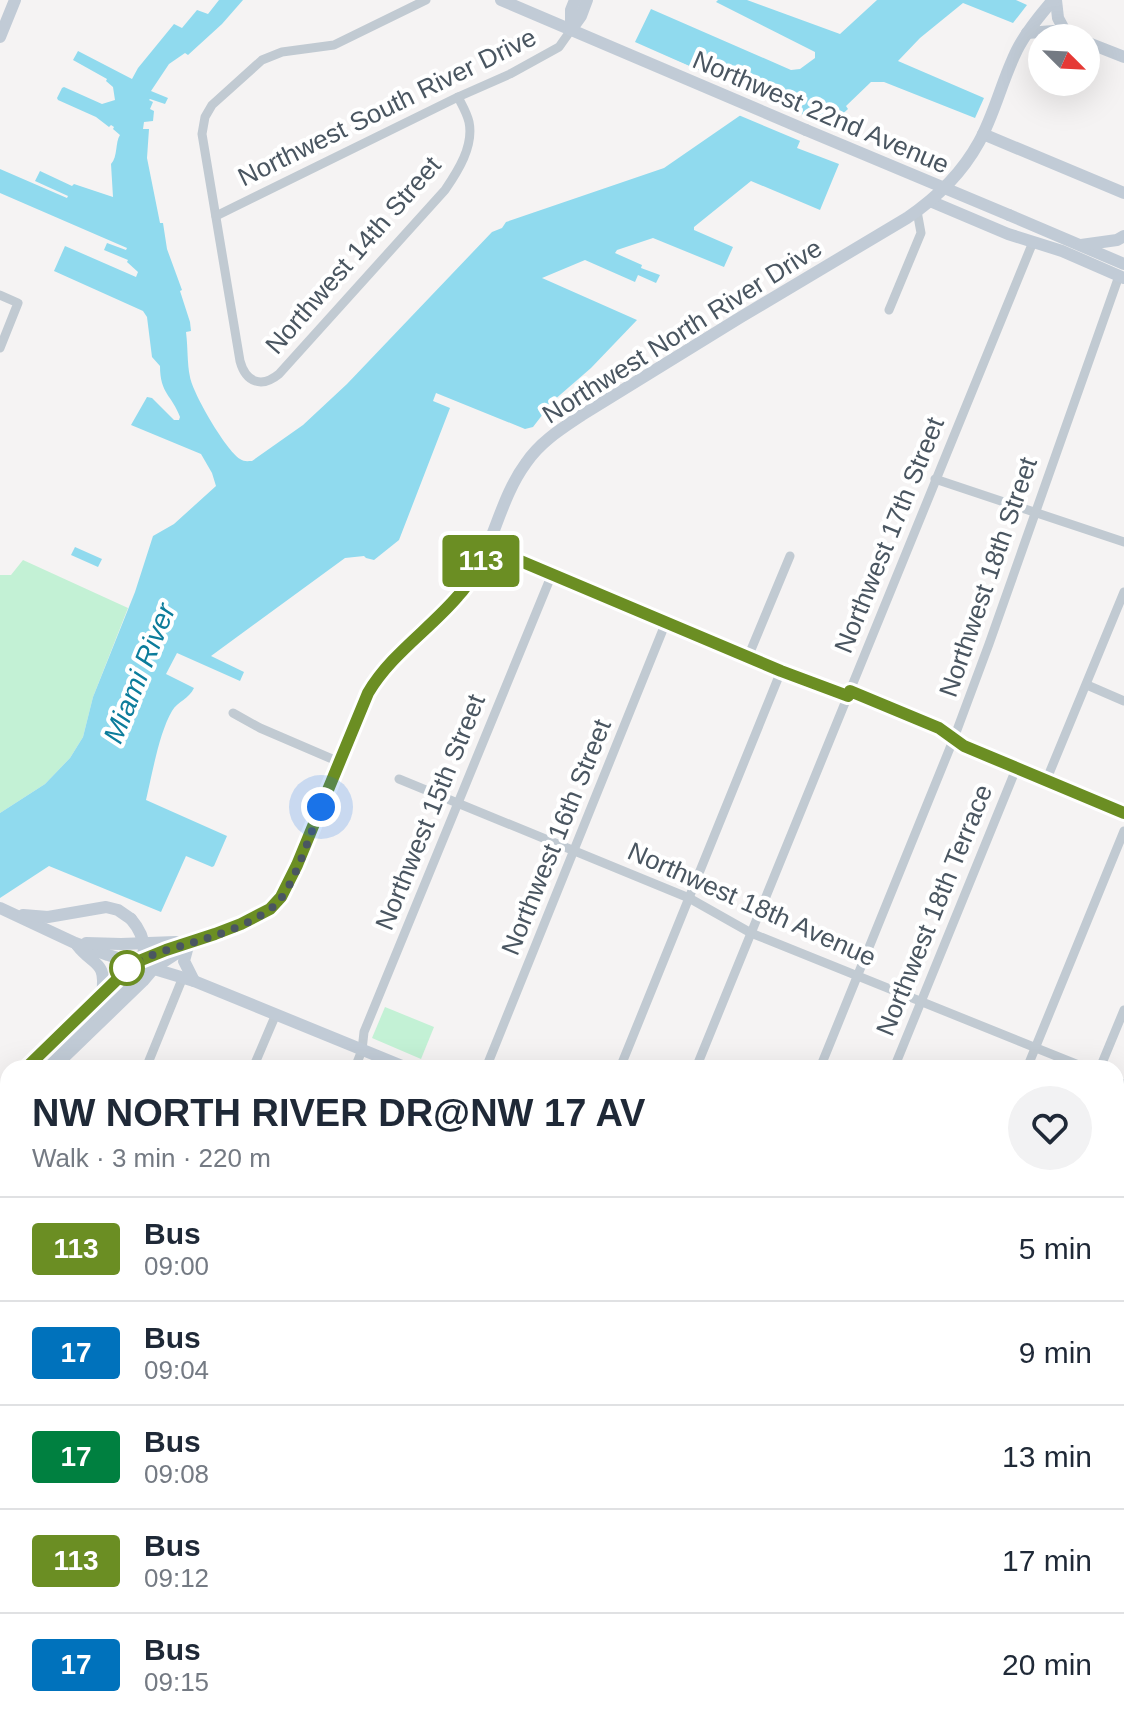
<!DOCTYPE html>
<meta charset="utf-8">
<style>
body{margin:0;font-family:Arial,sans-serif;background:#f2f2f3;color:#1f2937;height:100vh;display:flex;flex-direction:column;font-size:30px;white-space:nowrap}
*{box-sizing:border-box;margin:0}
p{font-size:26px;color:#747a83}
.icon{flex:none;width:44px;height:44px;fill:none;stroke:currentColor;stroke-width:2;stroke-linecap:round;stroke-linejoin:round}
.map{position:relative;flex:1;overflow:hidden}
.drawer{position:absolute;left:0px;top:1060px;width:1124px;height:672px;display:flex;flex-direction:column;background:#fff;border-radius:24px 24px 0 0;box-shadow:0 8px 32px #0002}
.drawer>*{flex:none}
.badge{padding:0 16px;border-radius:6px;font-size:28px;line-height:52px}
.needle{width:52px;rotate:114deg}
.buttons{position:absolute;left:1028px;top:24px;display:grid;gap:16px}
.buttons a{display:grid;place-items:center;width:72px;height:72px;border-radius:50%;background:#fff;box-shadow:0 8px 32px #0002;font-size:40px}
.you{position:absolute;width:40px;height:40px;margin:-20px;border:6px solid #fff;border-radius:50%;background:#1a73e8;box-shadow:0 0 0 12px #1a73e833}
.map>.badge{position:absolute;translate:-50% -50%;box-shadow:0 0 0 4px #fff}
.round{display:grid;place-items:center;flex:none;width:84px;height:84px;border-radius:42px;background:#f2f2f3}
.head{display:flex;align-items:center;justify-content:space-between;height:136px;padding:0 32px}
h1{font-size:38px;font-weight:800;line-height:60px}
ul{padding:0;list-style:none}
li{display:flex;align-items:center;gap:24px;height:104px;padding:0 32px;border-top:2px solid #e0e1e3}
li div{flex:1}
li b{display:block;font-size:30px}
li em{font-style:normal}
li .badge{min-width:88px;font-weight:700;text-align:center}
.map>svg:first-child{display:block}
.medical{fill:#fce8e6}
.green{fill:#c3f1d5}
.water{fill:#90daee}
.pier{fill:#f5f3f3}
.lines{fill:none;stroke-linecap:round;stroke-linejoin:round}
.canal{stroke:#90daee;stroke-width:9}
.street{stroke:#c1cad2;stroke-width:9}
.secondary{stroke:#c1cbd6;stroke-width:12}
.secondary-bridge{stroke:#c1cbd6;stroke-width:12}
.line-casing{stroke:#fff;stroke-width:18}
.line{stroke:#6b8e23;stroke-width:12}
.walk{stroke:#4a5661;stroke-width:8;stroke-dasharray:0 14.4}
.stop-dot{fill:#fff;stroke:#6b8e23;stroke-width:4}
.labels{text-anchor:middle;stroke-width:8;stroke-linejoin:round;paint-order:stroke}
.street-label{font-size:26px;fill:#4a5661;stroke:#fff}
.water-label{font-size:28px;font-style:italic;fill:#0c7c9b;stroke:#fff}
</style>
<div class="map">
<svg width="1124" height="1732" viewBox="0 0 1124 1732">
<rect width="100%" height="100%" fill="#f5f3f3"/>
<g class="medical">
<path d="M0 1658 8 1661V1724H140L136 1732H0Z"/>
<path d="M428 1724H649L669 1732H404Z"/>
</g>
<g class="green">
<path d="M23 560 128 608 93 697 83 737 70 758 45 784 0 813V575H11Z"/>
<path d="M385 1007 434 1027 421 1059 372 1038Z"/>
</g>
<g class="water">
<path d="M219 0H243L222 24 188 55 185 53 169 64 151 91 168 98 165 104 150 99 149 100 153 102 150 109 154 111 153 121 144 122 143 129H149L147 158 160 223H163L167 249 182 290 180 291 190 322 191 331 186 332C188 347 187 363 190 377 193 394 226 450 240 459 244 462 248 461 252 461L303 425 347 384 492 232 502 228 506 222 664 168 764 99 635 42 651 9 791 70 800 69 815 58V52L716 2 718 0H747L840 34 877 0H1016L1027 5 1013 23 963 3 920 38 898 61 984 98 975 118 884 82H871L846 106 848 109 836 120 800 141 797 148 839 164 820 210 751 181 694 227V230L733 247 724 267 653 238 617 250 615 253 642 265 641 268 660 275 656 283 638 275 635 282 585 260 542 278 637 320 591 368 553 401 533 427 525 429 436 393 433 401 450 408 399 540 374 560 366 558 364 556 345 558 211 656 244 672 240 681 177 653 166 674 194 688C189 699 178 701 172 711 159 733 152 775 146 800L227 836 214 866 212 867 186 856 161 912 49 866 0 898V813L45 784 70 758 83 737 93 697 135 592 153 536 174 524 216 486 212 473 201 454 131 425 147 397 152 398 174 420H179L180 417C172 395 160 394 160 366L152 357 147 317 143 311 54 271 65 246 136 277 138 272 127 262 128 260 104 250 107 243 126 250 127 248 0 193V169L67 198 68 196 35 181 40 171 72 186 74 184 113 197 111 164C118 157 115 142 120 135L113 129 114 127 111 125 109 127 96 117 58 100 57 98 62 88 64 87 102 104 115 100 113 87 106 81 107 79 73 60 78 51 132 79 138 68 174 24 182 28 197 10 208 14Z"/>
<path d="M75 547 102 559 98 567 71 555Z"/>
</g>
<path class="pier" d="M637 44 832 127 805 143 736 114 757 100 636 47Z"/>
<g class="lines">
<path class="canal" d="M306 1732 331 1724"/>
<g class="street">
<path d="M426 0 334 45 282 52 262 60 212 105 205 117 202 134 240 361C246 383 262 388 279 374L445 190C458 171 474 146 469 122 467 113 462 105 458 97"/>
<path d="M216 216 458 97 510 74 559 47 571 30"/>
<path d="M0 295 18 303 0 348"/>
<path d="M889 310 921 233 917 211"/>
<path d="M935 479 1124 542"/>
<path d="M487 547 781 671 848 696"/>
<path d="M748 657 790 556"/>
<path d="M1087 685 1124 701"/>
<path d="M850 691 939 728 964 746 1124 813"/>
<path d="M233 713 260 728 339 762"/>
<path d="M399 779 689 898 751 933 1086 1068"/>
<path d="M1046 781 1124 592"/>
<path d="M146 1068 183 977"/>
<path d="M253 1068 276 1014"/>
<path d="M355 1068 362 1050 364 1032 552 574"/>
<path d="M486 1068 666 622"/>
<path d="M620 1068 781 671"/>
<path d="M696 1068 1033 242"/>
<path d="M820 1068 954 738 989 644 1119 276"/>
<path d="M894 1068 1016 769"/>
<path d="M1027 1068 1124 831"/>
<path d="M1100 1068 1124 1010"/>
<path d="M1116 1081 1124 1084"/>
<path d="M0 1432 8 1414"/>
<path d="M1116 1628 1124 1631"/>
<path d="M1116 1693 1124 1673"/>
<path d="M143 1732 147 1724"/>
<path d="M369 1732 393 1724"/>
<path d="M827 1732 831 1724"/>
<path d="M1100 1732 1103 1724"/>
</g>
<g class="secondary">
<path d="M501 0 806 130"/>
<path d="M1056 0 1058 18 1066 33"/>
<path d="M571 30 581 16 587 0"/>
<path d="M571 30V10L575 0"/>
<path d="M1027 33 1054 31 1077 38"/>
<path d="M0 37 15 0"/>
<path d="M1086 42 1124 57"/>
<path d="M983 134 1124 193"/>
<path d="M930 201 1008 234 1062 251 1124 278"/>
<path d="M1009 215 1124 264"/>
<path d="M1081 245 1117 240 1124 236"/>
<path d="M0 908 75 943 108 955 194 981 407 1068"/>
<path d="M23 915 48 917 106 907 118 910 131 919"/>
<path d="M86 943 121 944 176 942"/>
<path d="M77 945C94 967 107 960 102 994"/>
<path d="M188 946 184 961 194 981"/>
<path d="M26 1068 134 963 183 945"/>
<path d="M40 1068 95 1015"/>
<path d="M53 1068 143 981 154 968 188 946 241 924 270 909 281 897 297 865 368 693C393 651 435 627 464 589 493 552 498 501 526 463 540 442 561 429 582 415L741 317 907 218C935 199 962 173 979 142 995 113 1002 80 1017 50 1026 32 1040 15 1053 0"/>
<path d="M0 1093 8 1086"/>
<path d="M0 1111 8 1102"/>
<path d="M1116 1359 1124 1340"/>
<path d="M0 1382H8"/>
<path d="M0 1451 8 1458"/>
<path d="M671 1724 690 1732"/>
<path d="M707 1724 725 1732"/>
<path d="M964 1732 967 1724"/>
</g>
<g class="secondary-bridge">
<path d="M806 130 1009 215"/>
<path d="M95 1015C122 988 166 960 131 919"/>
</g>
</g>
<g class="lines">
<g class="line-casing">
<path id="line" d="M26 1068 134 963 166 950 215 934 241 924 270 909 281 897 297 865 368 693C391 654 429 630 458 596 471 582 479 565 487 547L781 671 848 696 850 691 939 728 964 746 1124 813"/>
</g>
<use href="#line" class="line"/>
<path class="walk" d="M127 968C147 954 172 949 195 942 219 935 262 920 278 902 295 883 311 832 321 807"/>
</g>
<circle class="stop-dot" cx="127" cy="968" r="16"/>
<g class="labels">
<g class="street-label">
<text transform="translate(387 107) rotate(-26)" y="9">Northwest South River Drive</text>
<text transform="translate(821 112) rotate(23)" y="9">Northwest 22nd Avenue</text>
<text transform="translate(353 255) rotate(-49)" y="9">Northwest 14th Street</text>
<text transform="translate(682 331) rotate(-32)" y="9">Northwest North River Drive</text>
<text transform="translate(889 535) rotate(-68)" y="9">Northwest 17th Street</text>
<text transform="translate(988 577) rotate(-71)" y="9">Northwest 18th Street</text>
<text transform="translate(430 812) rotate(-68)" y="9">Northwest 15th Street</text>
<text transform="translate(556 837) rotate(-68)" y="9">Northwest 16th Street</text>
<text transform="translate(752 904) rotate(24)" y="9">Northwest 18th Avenue</text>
<text transform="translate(934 910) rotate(-68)" y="9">Northwest 18th Terrace</text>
</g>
<g class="water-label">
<text transform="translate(139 673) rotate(-68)" y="10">Miami River</text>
</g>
</g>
</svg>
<div class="buttons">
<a><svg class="needle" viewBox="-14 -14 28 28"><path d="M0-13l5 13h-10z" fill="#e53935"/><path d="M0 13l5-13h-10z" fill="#747a83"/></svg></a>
</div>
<div class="you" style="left:321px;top:807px"></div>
<b class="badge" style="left:481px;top:561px;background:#6b8e23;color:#fff">113</b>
<section class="drawer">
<div class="head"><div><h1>NW NORTH RIVER DR@NW 17 AV</h1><p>Walk · 3 min · 220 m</p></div><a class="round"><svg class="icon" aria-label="heart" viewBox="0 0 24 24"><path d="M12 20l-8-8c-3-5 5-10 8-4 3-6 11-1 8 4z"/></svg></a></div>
<ul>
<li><span class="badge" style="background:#6b8e23;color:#fff">113</span><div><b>Bus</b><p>09:00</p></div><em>5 min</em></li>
<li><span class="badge" style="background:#0072bc;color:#fff">17</span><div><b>Bus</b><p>09:04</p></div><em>9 min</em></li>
<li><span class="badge" style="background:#008040;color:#fff">17</span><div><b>Bus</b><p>09:08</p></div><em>13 min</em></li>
<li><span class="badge" style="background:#6b8e23;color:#fff">113</span><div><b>Bus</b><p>09:12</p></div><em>17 min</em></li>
<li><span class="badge" style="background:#0072bc;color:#fff">17</span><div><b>Bus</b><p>09:15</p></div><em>20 min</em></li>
</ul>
</section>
</div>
